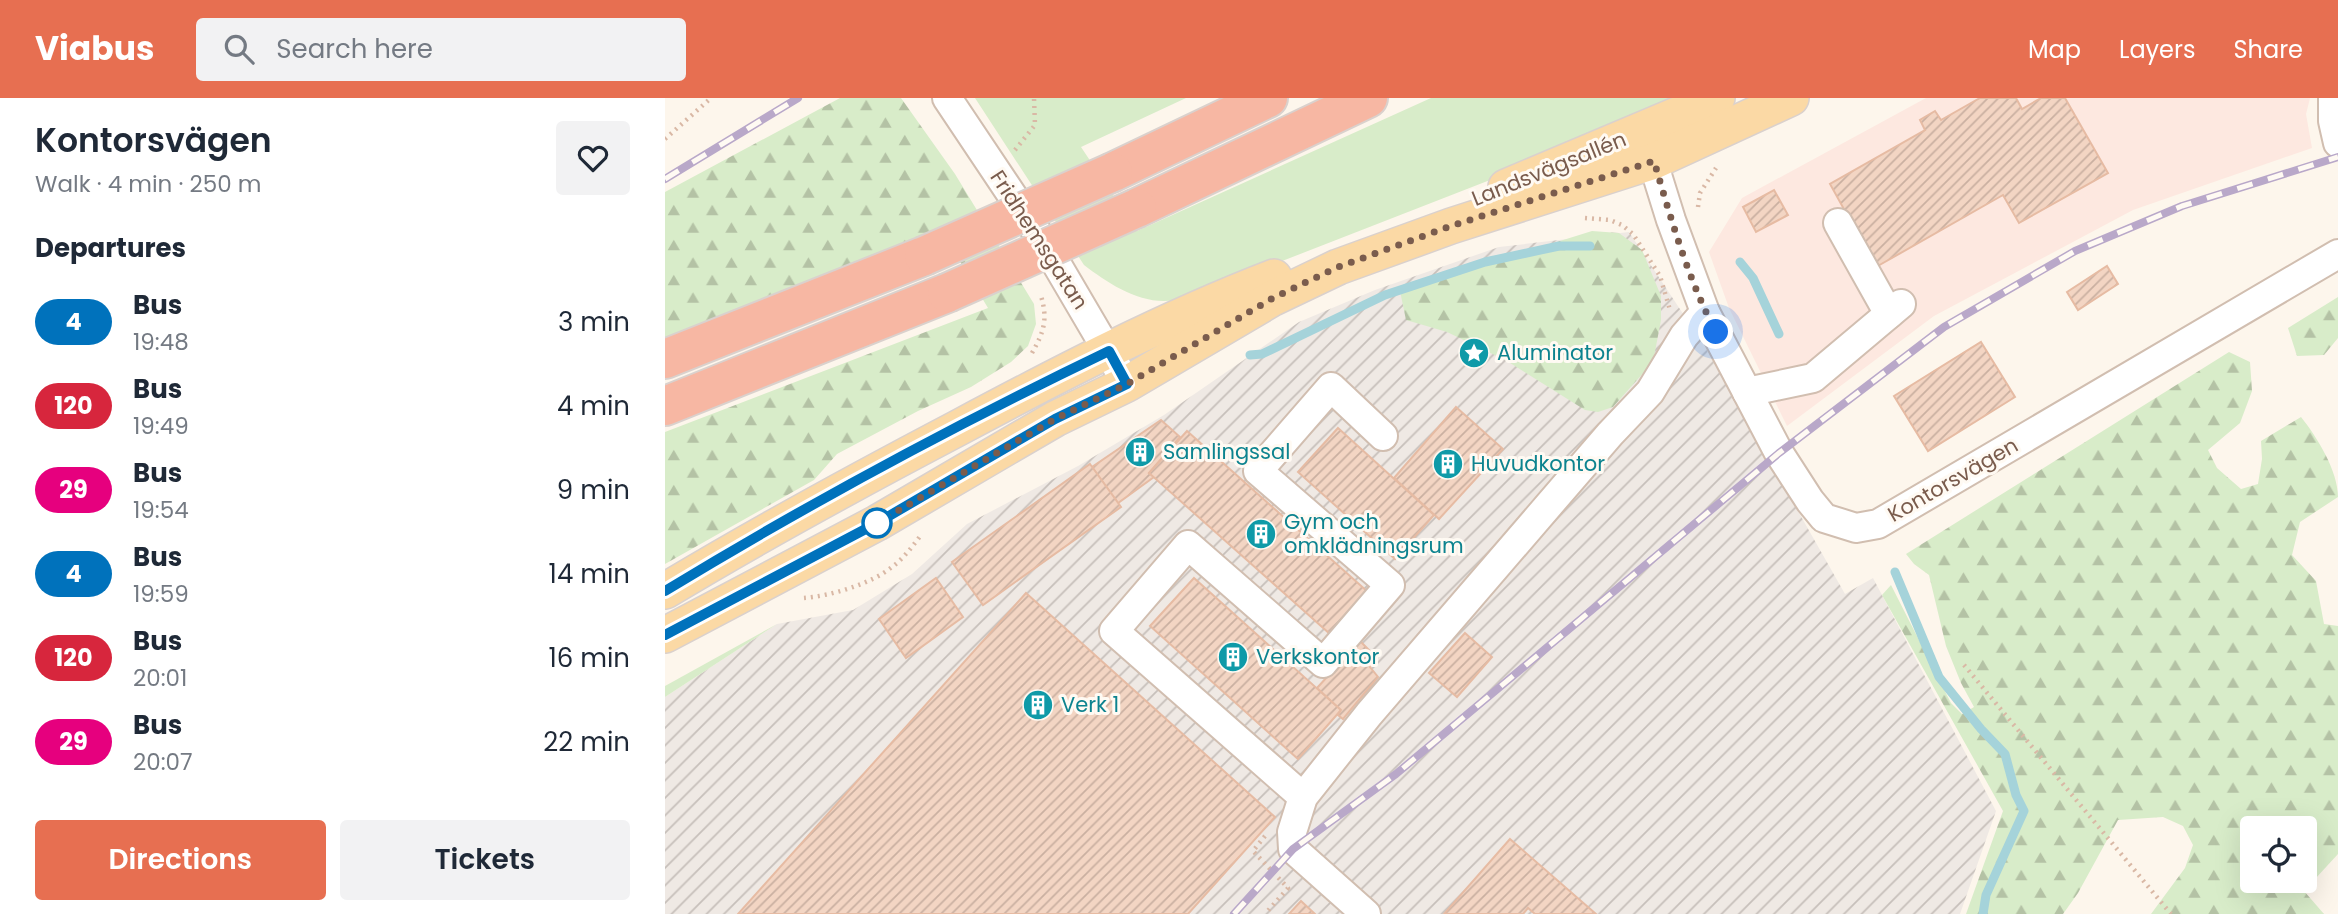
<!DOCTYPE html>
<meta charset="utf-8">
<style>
body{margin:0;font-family:Poppins,sans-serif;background:#f2f2f3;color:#1f2937;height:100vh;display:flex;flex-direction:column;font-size:26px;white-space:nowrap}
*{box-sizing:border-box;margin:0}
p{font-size:23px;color:#747a83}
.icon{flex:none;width:38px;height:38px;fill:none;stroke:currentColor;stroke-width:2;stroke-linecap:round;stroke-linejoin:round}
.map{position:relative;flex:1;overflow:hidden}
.panel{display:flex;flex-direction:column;background:#fff;width:665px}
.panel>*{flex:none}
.badge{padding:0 14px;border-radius:23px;font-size:24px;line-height:46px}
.buttons{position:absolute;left:1575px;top:718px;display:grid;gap:14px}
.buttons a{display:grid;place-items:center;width:77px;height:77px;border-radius:7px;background:#fff;box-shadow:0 7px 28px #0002;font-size:35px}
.you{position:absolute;width:35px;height:35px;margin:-18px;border:5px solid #fff;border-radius:50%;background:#1a73e8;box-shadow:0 0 0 10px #1a73e833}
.map>.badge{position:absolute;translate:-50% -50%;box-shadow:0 0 0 4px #fff}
h2{padding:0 35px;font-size:26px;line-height:63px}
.round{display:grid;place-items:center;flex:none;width:74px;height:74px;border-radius:7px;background:#f2f2f3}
.summary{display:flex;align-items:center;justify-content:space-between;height:119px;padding:0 35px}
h1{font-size:33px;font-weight:600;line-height:52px}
.primary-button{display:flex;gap:14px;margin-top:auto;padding:14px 35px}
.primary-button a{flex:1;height:80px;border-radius:7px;background:#e76f51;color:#fff;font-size:28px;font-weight:600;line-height:80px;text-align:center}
.primary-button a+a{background:#f2f2f3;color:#1f2937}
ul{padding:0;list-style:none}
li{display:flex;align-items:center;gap:21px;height:84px;padding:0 35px}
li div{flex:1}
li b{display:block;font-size:26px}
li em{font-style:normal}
li .badge{min-width:77px;font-weight:700;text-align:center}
header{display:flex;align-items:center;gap:42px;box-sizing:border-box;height:98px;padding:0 35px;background:#e76f51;color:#fff}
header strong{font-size:33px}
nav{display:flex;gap:38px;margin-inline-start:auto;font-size:24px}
.search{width:490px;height:63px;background:#f2f2f3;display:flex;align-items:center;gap:18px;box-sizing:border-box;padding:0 24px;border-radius:7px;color:#747a83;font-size:26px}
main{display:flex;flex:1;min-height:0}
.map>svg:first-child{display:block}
.commercial{fill:#fde8e0}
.industrial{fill:url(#industrial-furrows)}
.grass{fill:#d8ecc9}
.forest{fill:url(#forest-firs);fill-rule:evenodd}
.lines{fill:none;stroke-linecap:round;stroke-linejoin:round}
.stream{stroke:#a5d3da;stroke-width:9}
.building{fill:url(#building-hatch);stroke:#e6bba3;stroke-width:2}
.minor-casing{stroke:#d1beb0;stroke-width:32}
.major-casing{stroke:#dad1cd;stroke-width:38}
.highway-casing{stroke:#dad1cd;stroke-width:42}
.path{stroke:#d9b8a5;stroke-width:4.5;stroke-dasharray:2 5;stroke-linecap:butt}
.minor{stroke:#fff;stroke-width:28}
.major{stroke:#fbd9a5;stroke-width:35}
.highway{stroke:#f7b7a3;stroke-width:38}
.rail-casing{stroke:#b9a8c9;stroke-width:8}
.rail{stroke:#fffaf3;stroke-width:5;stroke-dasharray:16;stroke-linecap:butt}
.highway-bridge-casing{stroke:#dad1cd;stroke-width:42;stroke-linecap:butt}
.highway-bridge{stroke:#f7b7a3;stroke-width:38}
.line-casing{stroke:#fff;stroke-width:16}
.line{stroke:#0072bc;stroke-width:10}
.walk{stroke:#7a5c4d;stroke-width:7;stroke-dasharray:0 12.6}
.stop-dot{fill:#fff;stroke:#0072bc;stroke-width:3.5}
.labels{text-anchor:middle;stroke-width:6;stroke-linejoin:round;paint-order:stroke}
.street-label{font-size:21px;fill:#7a5c4d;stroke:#fffaf3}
.culture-label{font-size:21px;fill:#0d838f;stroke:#fffaf3;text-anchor:start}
</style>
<header>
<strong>Viabus</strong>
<div class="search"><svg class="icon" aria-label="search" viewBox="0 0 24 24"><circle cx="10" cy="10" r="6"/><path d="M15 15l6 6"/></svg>Search here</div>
<nav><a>Map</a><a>Layers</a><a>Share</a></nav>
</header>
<main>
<section class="panel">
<div class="summary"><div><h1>Kontorsvägen</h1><p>Walk · 4 min · 250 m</p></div><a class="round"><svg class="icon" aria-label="heart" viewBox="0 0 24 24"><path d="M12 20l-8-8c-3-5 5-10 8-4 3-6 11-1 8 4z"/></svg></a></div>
<h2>Departures</h2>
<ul>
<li><span class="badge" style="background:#0072bc;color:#fff">4</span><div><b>Bus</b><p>19:48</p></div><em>3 min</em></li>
<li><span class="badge" style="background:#d7263d;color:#fff">120</span><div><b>Bus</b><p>19:49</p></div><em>4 min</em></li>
<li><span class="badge" style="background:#e6007e;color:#fff">29</span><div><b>Bus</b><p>19:54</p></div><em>9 min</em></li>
<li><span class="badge" style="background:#0072bc;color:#fff">4</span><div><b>Bus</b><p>19:59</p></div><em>14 min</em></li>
<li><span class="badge" style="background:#d7263d;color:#fff">120</span><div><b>Bus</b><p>20:01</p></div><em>16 min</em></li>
<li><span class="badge" style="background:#e6007e;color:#fff">29</span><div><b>Bus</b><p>20:07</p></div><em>22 min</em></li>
</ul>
<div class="primary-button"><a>Directions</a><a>Tickets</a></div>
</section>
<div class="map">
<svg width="1673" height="816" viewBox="0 0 1673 816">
<defs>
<pattern id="industrial-furrows" width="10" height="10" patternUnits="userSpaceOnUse" patternTransform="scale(1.75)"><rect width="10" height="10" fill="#efe9e4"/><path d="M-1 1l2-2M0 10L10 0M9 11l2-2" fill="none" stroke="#c7c0bb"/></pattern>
<pattern id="forest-firs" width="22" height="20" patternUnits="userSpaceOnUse" patternTransform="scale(1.75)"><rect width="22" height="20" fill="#d8ecc9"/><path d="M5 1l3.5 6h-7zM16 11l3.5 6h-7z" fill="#b4c2a5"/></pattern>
<pattern id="building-hatch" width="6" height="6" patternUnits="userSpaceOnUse" patternTransform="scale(1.75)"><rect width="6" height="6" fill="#f3d5c3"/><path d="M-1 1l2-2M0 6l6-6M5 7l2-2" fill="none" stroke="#cab0a1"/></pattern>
</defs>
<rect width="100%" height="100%" fill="#fdf6ec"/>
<path class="commercial" d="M1261 0H1645L1641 16 1647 50 1468 112 1269 218 1122 328 1064 210 1044 154 1077 100Z"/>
<path class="industrial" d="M964 134 1040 249 1180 496 1208 480 1331 713 1295 816H0V599L112 526 188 512 247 476 302 426 413 368 499 317 634 224 710 192 834 149Z"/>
<g class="grass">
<path d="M310 0H521L416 49 472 133 766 0H1016L964 28 553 188C539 193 525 200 510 202 477 208 444 186 419 167Z"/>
<path d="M112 526 0 599V588Z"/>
</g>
<g class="forest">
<path d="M175 0H236L290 76 369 206 371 226 363 248 346 264 306 289 253 313 172 356 149 382 0 466V334L323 210 279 137 0 245V94Z"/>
<path d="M927 133 954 135 977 152 996 198V222L988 264 948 309 933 314 920 312 842 263 782 234 741 222 735 193Z"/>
<path d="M1673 199V240L1659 257 1632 258 1623 230Z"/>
<path d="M1564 254 1585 264 1587 293 1575 325 1543 352 1552 370 1576 391 1593 386 1597 361 1596 343 1636 319C1652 339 1673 373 1673 399L1635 424 1627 457 1651 483 1659 526 1673 528V756L1639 793 1659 816H1486L1520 770 1528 747 1518 728 1498 719 1453 722 1413 795 1398 816H1301L1338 713 1217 497 1226 487 1286 605 1297 616 1309 609 1296 585 1281 548 1264 477 1249 466 1241 456ZM1587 730H1640V782H1587Z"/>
</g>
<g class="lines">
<g class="stream">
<path d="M1075 164 1088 180 1114 236"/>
<path d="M585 257 597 256 720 197 820 164 894 148H925"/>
<path d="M1230 474 1274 579 1316 631 1340 656 1351 697 1359 713 1321 797 1318 816"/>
</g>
</g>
<g class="building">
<path d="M1315 0H1351L1357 11 1376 0H1400L1443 75 1354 125 1338 97 1211 169 1165 86 1260 32 1255 22 1270 13 1276 22Z"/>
<path d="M1109 92 1123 117 1091 134 1078 109Z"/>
<path d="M1442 168 1453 186 1413 212 1402 194Z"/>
<path d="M1316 244 1350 299 1263 353 1229 298Z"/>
<path d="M791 309 838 351 774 421 729 380Z"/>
<path d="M496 322 515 339 484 375 489 379 453 405 427 369Z"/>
<path d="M673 330 769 417 730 461 633 374Z"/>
<path d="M522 333 703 494 665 536 484 375Z"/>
<path d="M425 366 456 409 318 507 287 464Z"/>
<path d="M271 480 298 519 241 560 214 521Z"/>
<path d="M529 480 676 612 633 661 485 528Z"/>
<path d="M361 495 610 719 523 816H73Z"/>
<path d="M800 535 827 559 792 599 764 575Z"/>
<path d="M695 543 712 560 705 569 713 579 678 621 673 617 676 612 652 590Z"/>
<path d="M845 741 931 816H870L863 810 858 816H779Z"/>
<path d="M636 803 650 816H624Z"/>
</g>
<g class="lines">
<g class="minor-casing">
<g id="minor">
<path d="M282 0 381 148 462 286"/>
<path d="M1668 0V23L1673 45"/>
<path d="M982 45 1006 122 1040 214 1114 355 1145 403 1159 420 1191 430 1213 426 1673 156"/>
<path d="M1173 125 1224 216"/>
<path d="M1082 294 1148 280 1236 206"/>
<path d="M638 699 449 533 523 447 658 565 725 487 593 373 666 289 718 338"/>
<path d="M701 816 628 751 627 734 638 699 704 616 945 336 985 294 1019 238 1040 214"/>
</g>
</g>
<g class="major-casing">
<g id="major">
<path d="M841 89 1052 0"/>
<path d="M0 493C96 435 194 382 293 330 396 275 500 221 609 179"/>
<path d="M0 537 212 425 390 321 462 286 608 200 673 169 786 128 989 63 1126 0"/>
</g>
</g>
<g class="highway-casing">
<g id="highway">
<path d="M448 74 603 0"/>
<path d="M472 110 703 0"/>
<path d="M0 261 259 158"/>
<path d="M0 308 282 195"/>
</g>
</g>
<g class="path">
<path d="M0 41 46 0"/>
<path d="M350 52 370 27 369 0"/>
<path d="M1033 109 1035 95 1051 70"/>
<path d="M920 120 945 122 957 127 968 136 995 178 1005 212"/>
<path d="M367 255C379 234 383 221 376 198"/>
<path d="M139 500C165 498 206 486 227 469 239 460 247 449 256 437"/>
<path d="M1299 567 1506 816"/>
<path d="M600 738 588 753 623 790 600 816"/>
</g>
<use href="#minor" class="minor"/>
<use href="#major" class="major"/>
<use href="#highway" class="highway"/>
<g class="rail-casing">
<g id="rail">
<path d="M0 81 133 0"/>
<path d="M569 816 628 751 731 676 1114 355 1279 229 1410 153 1517 108 1673 59"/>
</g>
</g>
<use href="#rail" class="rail"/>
<g class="highway-bridge-casing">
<g id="highway-bridge">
<path d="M259 158 448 74"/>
<path d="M282 195 472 110"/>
</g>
</g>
<use href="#highway-bridge" class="highway-bridge"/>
</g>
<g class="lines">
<g class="line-casing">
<path id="line" d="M0 493C143 406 292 326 444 253L462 286 390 321 212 425 0 537"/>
</g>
<use href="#line" class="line"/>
<path class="walk" d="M212 425 390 321 462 286 608 200 673 169 786 128 989 63C1006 121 1023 181 1051 234"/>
</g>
<defs>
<g id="sight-disc" transform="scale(1.575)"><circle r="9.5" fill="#0f9aa8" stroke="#fffaf3"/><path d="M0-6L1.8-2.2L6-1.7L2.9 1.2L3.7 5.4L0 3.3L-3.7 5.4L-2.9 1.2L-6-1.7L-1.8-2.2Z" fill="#fff"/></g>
<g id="building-disc" transform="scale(1.575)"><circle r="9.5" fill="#0f9aa8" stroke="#fffaf3"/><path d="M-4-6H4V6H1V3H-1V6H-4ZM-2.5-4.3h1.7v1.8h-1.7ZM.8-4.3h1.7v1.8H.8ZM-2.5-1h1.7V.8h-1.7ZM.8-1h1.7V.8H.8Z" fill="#fff"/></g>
</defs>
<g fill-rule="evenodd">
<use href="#sight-disc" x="809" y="255"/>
<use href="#building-disc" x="475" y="354"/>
<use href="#building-disc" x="783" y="366"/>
<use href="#building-disc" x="596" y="436"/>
<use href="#building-disc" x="568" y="559"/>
<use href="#building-disc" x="373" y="607"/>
</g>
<circle class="stop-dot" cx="212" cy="425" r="14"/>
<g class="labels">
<g class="street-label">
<text transform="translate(884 71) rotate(-22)" y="7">Landsvägsallén</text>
<text transform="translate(374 142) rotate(57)" y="7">Fridhemsgatan</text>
<text transform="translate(1288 382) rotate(-30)" y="7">Kontorsvägen</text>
</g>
<g class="culture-label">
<text x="832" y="262">Aluminator</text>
<text x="498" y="361">Samlingssal</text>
<text x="806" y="373">Huvudkontor</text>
<text x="619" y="431">Gym och<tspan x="619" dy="24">omklädningsrum</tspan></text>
<text x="591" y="566">Verkskontor</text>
<text x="396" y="614">Verk 1</text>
</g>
</g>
</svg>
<div class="buttons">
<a><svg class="icon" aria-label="locate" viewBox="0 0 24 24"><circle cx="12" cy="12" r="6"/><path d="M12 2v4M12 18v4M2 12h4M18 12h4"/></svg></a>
</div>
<div class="you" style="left:1051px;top:234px"></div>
</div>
</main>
